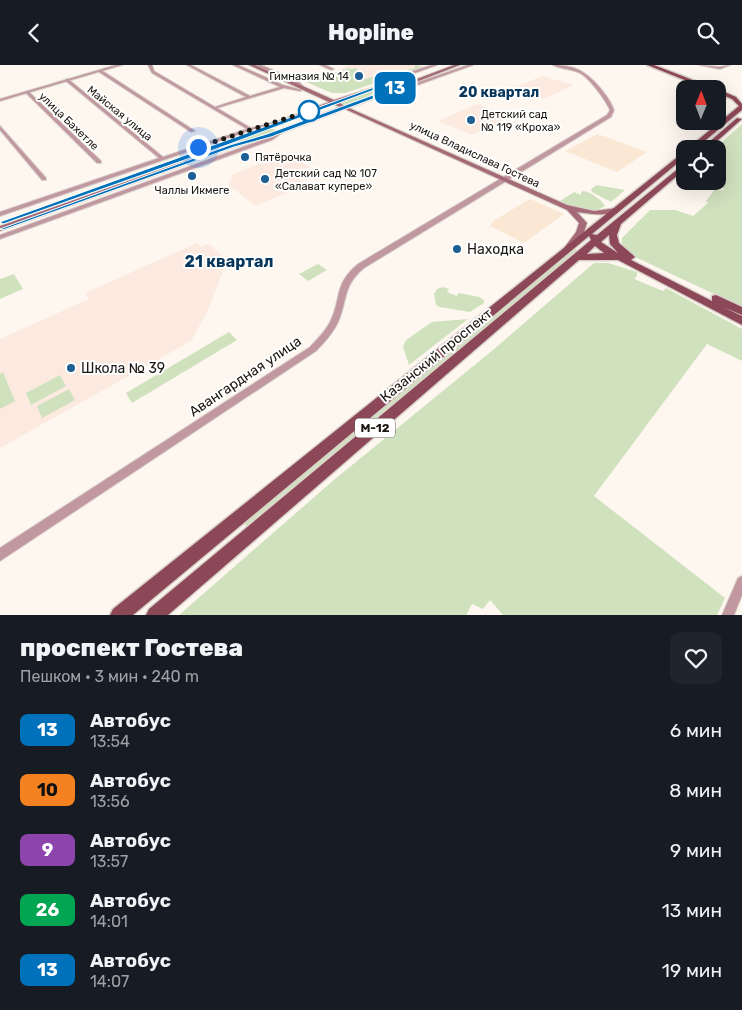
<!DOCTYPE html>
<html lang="ru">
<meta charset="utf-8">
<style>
body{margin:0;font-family:Rubik,sans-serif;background:#20242c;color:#f1f3f6;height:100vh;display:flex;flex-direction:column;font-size:19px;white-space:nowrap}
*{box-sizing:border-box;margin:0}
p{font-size:16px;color:#9ea1a6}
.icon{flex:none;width:28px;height:28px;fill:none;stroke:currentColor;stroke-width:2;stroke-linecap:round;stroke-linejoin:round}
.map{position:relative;height:550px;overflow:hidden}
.drawer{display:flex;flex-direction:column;background:#171b24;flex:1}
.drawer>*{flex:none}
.badge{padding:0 10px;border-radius:8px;font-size:18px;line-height:32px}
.needle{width:32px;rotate:1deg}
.tools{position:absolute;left:676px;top:15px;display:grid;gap:10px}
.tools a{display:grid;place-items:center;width:50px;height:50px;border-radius:10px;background:#171b24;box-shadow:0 5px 20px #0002;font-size:25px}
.you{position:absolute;width:25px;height:25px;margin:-12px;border:4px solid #fff;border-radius:50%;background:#1a73e8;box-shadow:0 0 0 8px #1a73e833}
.map>.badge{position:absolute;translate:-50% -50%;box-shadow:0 0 0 2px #fff}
.round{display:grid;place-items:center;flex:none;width:52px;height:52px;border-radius:10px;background:#20242c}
.summary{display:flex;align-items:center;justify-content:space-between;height:85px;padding:0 20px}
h1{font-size:24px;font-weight:800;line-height:38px}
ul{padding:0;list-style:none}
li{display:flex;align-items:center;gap:15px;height:60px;padding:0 20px}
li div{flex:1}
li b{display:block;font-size:19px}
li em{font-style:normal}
li .badge{min-width:55px;font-weight:700;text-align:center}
header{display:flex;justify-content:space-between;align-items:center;height:65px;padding:0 20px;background:#171b24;font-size:22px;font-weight:800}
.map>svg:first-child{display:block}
.built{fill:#fae8d5}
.education{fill:#fceae0}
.green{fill:#d0e1be}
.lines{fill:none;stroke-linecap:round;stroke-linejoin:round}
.minor-casing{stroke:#dad3cc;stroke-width:2}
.tertiary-casing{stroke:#dad3cc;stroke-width:2}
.secondary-casing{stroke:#dad3cc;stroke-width:2}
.primary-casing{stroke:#dad3cc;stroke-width:3}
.minor{fill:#c1989f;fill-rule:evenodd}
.tertiary{fill:#c1989f;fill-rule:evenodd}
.secondary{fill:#a46a75;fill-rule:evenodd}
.primary{fill:#8d4857;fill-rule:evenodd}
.line{fill:#0072bc;stroke:#fff}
.walk{stroke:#1b1712;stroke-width:5;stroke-dasharray:0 9}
.poi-dot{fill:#1d5e93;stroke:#fff;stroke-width:2}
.stop-dot{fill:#fff;stroke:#0072bc;stroke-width:2.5}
.labels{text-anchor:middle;stroke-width:4;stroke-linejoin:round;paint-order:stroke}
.far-poi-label{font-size:11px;fill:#1b1712;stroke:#fff;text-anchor:start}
.far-street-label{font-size:11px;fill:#1b1712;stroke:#fff}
.shield{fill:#fff;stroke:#5f5d59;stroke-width:1}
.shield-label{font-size:12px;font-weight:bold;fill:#1b1712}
.far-quarter-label{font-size:14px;font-weight:bold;fill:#09375c;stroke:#fff}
.poi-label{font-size:14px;fill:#1b1712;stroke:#fff;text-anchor:start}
.street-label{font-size:14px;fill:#1b1712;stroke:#fff}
.quarter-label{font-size:16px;font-weight:bold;fill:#09375c;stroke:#fff}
</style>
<header><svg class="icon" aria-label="back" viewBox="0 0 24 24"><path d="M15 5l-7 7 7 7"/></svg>Hopline<svg class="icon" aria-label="search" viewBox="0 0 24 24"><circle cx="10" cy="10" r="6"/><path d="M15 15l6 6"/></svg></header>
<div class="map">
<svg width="742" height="550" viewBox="0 0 742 550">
<rect width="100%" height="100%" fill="#fef7ef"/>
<g class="built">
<path d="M598 69 647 87 617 107 565 86Z"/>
<path d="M530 134 564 149 524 178 490 161 493 156Z"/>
</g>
<g class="education">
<path d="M351 0H419L423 2 345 28H332L306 17 341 6 338 4Z"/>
<path d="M542 11 574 20 544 34 511 24Z"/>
<path d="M477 39 511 51 472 70 438 56Z"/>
<path d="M287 88 310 102 292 110 307 119 256 141 228 120 233 109Z"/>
<path d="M197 178 201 182 209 179 227 196 207 247 191 276 0 383V274L89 234 85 228Z"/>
</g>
<g class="green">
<path d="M415 0 423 2 345 28H332L306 17 349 3H350L348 5 355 3 364 9H357V12L366 14 371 12 378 16 399 9 398 7 415 3Z"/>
<path d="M385 21 392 23 346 41 338 38Z"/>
<path d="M742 59V242L633 191 622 179V173L650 145H675L693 151 708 138 706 136 715 124 724 125 722 121 711 120 708 116H718V84H714Z"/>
<path d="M270 63 277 66 102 126 100 124Z"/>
<path d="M597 120 625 125 611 137 592 127 591 124Z"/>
<path d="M584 126C591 127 602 135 605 141 590 151 575 143 560 136L574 127 581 130V127Z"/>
<path d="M575 184 578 185 246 461 244 458Z"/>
<path d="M594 198H608L637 207V211L634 214 663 226 666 223 742 264V296L707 279 594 431 725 533 717 550H503L490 535 483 544 472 539 466 550H179L335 414 493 285Z"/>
<path d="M318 199 327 205 308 216 299 209Z"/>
<path d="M14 209 23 224 0 234V214Z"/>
<path d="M443 222 449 224 447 227 457 231 459 228 479 232 484 235V238L470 247 440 242 436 240 434 229 437 224Z"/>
<path d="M468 254 409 300 403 282 406 275 432 257Z"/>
<path d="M229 267 237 275 132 338 126 328Z"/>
<path d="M3 307 15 336 0 344V309Z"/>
<path d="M60 310 66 321 31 340 26 328Z"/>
<path d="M69 324 75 335 42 353 37 341Z"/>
</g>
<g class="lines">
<g class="minor-casing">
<g id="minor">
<path d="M148 0H152L154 6 215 42 246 32 187 0H191L250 31 280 22 233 0H238L283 20 302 25 300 26 284 23 217 43 251 63 279 56H280V58L251 65 0 151V147L159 93 66 16V14H68L163 92 247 64 152 8Z"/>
<path d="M256 0H261L298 16 305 23 302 24 296 18Z"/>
<path d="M320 0H325L334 4 331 5Z"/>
<path d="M432 0H437L412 9 410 14 407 13 410 7Z"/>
<path d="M468 0H473L412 22 393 26 391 25 410 20Z"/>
<path d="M699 0 720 2 730 0 720 4Z"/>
<path d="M99 5H101L195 66 191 67 99 7Z"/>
<path d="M26 26H28L101 96V98H97L26 28Z"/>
<path d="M0 61 46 113V115H42L0 65Z"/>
<path d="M281 65 285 66 272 75 0 174V170L268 73Z"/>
<path d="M742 511V530L734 550H722L738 513Z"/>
</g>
</g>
<g class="tertiary-casing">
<g id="tertiary">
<path d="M116 0H122L0 36V34Z"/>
<path d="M553 0C563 0 576 2 584 8 596 16 609 32 614 45L611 52 364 203C343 221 348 232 339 255 334 267 325 277 316 286L0 496V483L310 282C317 274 325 267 330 257 342 233 333 220 358 199L607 50 610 45C605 34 590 14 580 8 571 4 561 4 553 0Z"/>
</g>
</g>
<g class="secondary-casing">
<path id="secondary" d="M249 0H255L334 35 406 12 410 13 338 37 345 41 454 0H460L349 43 567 140 594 146 616 143 620 145C608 152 590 149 577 147L587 158 584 167 571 185H565L564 183 576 167 579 158 567 145 345 44 271 72 234 82 0 166V161L230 80 267 70 340 42 333 39 238 75H234V73L329 37Z"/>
</g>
<g class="primary-casing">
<g id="primary">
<path d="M647 0H654L716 24H707Z"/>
<path d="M718 24 736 32 742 39V45L695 84H687L739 41 732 34 718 28Z"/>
<path d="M737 53 742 54 708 84H701Z"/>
<path d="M685 86V92L592 169 597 170 685 98V104L621 159 617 170 619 178 633 190 635 192 631 195 712 236V231L716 230 742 242V250L723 242 742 251V260L618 195H579L168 550H146L149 544 591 175 589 171 133 550H110L113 544ZM609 170 610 179 618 188 601 177ZM595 181 604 188 587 189Z"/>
</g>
</g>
<use href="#minor" class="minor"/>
<use href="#tertiary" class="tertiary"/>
<use href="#secondary" class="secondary"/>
<use href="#primary" class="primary"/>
</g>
<path class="line" d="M380 20 397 22 394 26 271 72 234 82 3 165 0 164 230 80 267 69 392 23 382 22 227 80 3 159 0 157Z"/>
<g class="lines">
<path class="walk" d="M198 82 309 46"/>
</g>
<g class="poi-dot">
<circle cx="359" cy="11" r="5"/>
<circle cx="471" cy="55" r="5"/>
<circle cx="245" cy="92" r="5"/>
<circle cx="192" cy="111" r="5"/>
<circle cx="265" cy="114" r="5"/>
<circle cx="457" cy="184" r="5"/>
<circle cx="71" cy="303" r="5"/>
</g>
<circle class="stop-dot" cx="309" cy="46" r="10"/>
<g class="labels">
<g class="far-poi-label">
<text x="349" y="15" text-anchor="end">Гимназия № 14</text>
<text x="481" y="53">Детский сад<tspan x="481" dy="13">№ 119 «Кроха»</tspan></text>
<text x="255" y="96">Пятёрочка</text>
<text x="275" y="112">Детский сад № 107<tspan x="275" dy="13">«Салават купере»</tspan></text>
<text x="192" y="129" text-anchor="middle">Чаллы Икмеге</text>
</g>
<g class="far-street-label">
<text transform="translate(120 48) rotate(39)" y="4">Майская улица</text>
<text transform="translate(69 56) rotate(44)" y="4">улица Бахетле</text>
<text transform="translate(475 89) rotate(25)" y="4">улица Владислава Гостева</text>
</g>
<rect class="shield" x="355" y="353.5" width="40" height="19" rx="4"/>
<g class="shield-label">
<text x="375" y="367">М-12</text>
</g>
<g class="far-quarter-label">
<text x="499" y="32">20 квартал</text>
</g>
<g class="poi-label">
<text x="467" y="189">Находка</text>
<text x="81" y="308">Школа № 39</text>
</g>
<g class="street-label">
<text transform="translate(436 290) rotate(-39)" y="5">Казанский проспект</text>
<text transform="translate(245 311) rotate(-34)" y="5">Авангардная улица</text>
</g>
<g class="quarter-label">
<text x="229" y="202">21 квартал</text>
</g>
</g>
</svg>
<div class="tools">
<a><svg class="needle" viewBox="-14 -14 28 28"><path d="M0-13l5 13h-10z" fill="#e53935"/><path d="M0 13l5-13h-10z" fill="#9ea1a6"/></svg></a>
<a><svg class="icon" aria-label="locate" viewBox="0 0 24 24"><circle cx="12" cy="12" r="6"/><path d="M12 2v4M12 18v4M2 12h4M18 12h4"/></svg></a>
</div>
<div class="you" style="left:198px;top:82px"></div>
<b class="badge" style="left:395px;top:23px;background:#0072bc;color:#fff">13</b>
</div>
<section class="drawer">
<div class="summary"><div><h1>проспект Гостева</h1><p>Пешком · 3 мин · 240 m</p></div><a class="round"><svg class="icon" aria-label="heart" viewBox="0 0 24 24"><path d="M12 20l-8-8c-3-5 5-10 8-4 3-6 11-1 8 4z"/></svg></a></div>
<ul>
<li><span class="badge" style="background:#0072bc;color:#fff">13</span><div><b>Автобус</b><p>13:54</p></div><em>6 мин</em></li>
<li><span class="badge" style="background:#f58220;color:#111">10</span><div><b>Автобус</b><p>13:56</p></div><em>8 мин</em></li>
<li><span class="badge" style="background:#8e44ad;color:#fff">9</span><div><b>Автобус</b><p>13:57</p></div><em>9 мин</em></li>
<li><span class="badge" style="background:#00a651;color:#fff">26</span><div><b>Автобус</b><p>14:01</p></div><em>13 мин</em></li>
<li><span class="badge" style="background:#0072bc;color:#fff">13</span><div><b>Автобус</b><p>14:07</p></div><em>19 мин</em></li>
</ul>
</section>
